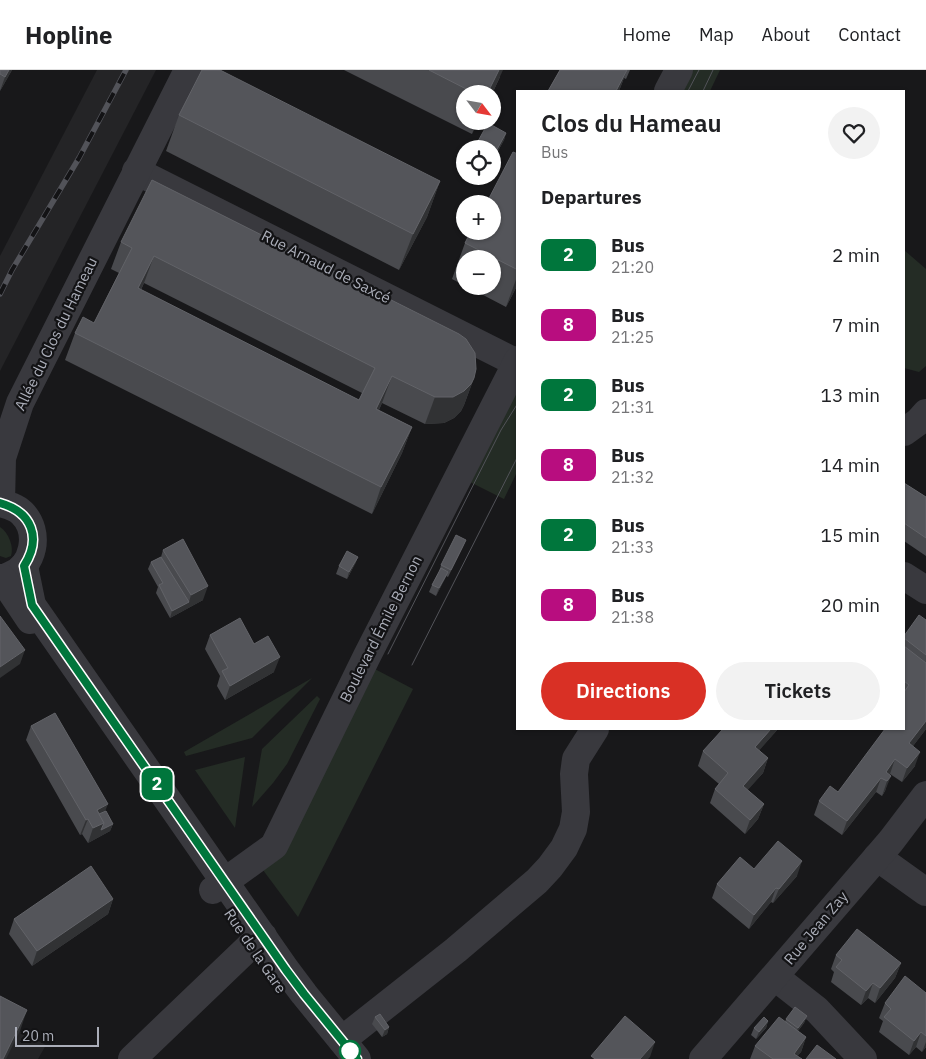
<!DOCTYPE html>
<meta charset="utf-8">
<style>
body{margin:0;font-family:"IBM Plex Sans",sans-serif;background:#f2f2f2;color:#202124;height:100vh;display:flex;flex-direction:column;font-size:19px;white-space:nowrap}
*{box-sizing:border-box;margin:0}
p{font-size:16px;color:#757577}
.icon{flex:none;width:28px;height:28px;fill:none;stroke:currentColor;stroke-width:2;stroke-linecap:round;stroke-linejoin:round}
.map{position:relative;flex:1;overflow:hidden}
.sheet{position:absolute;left:516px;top:20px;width:389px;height:640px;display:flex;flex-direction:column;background:#fff;border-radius:0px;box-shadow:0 1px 4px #0004}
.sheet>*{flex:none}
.badge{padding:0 10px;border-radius:8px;font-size:18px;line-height:32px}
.needle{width:32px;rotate:121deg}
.tools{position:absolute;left:456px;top:15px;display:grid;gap:10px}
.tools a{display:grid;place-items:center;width:45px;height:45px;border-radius:50%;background:#fff;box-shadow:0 1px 4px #0004;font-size:25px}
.scale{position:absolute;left:15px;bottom:12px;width:84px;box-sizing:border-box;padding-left:5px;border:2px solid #abaeb9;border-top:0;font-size:14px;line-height:18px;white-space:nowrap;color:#abaeb9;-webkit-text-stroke:4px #131315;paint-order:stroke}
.map>.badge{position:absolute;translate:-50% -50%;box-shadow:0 0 0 2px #fff}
h2{padding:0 25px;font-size:19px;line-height:45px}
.round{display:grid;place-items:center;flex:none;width:52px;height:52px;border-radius:26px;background:#f2f2f2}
.overview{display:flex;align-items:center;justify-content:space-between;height:85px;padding:0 25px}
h1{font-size:24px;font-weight:600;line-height:38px}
.primary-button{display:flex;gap:10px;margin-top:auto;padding:10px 25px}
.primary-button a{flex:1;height:58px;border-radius:30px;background:#d93025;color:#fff;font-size:20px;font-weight:600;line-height:58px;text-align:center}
.primary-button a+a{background:#f2f2f2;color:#202124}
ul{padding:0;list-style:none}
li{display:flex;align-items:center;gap:15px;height:70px;padding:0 25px}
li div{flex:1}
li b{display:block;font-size:19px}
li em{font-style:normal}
li .badge{min-width:55px;font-weight:700;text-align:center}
header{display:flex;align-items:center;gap:30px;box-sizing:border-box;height:70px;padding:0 25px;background:#fff;border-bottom:1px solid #e0e0e0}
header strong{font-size:24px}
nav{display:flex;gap:28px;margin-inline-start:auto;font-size:18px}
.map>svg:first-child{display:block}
.built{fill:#242426}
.green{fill:#242c25}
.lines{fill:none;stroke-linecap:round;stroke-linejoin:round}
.minor{stroke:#39393e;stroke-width:28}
.tram{stroke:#525359;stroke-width:1}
.rail-casing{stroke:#525359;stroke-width:5.5}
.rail{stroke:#131315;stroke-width:4;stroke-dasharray:11;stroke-linecap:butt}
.wall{fill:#494a4e;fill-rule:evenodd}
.shaded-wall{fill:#313234}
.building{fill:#54555a;stroke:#626368;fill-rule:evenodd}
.line-casing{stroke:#fff;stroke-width:11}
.line{stroke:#00763c;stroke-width:8}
.stop-dot{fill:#fff;stroke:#00763c;stroke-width:2.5}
.labels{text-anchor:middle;stroke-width:4.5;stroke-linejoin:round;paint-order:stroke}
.street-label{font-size:15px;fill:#abaeb9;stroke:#131315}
</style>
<header>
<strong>Hopline</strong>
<nav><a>Home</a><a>Map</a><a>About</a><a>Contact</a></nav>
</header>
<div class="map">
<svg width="926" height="989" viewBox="0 0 926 989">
<rect width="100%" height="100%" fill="#18181a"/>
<g class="built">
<path d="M97 0H156L0 301V186Z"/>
<path d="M0 951 46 975 38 989H0Z"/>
</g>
<g class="green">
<path d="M693 0H720L710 21H682Z"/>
<path d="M904 180 926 199V296L919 302 904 298Z"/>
<path d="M517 321V402L504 429 468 411 499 351Z"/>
<path d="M0 457C9 463 14 477 11 486L6 488 0 486Z"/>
<path d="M371 597 413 619 298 847 260 796Z"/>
<path d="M312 608 252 668 186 686 184 682Z"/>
<path d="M317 626 320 629 287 694 273 713 252 737 262 679Z"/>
<path d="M245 687 235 758 195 700Z"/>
</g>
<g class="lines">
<g class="minor">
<path d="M668 21 679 0"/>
<path d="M136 101 515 292"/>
<path d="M904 362 918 352 926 343"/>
<path d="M0 433C8 435 16 437 22 443 41 462 34 497 9 506"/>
<path d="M1 433 2 388 20 333 188 0"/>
<path d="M24 496 32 535 286 900 304 924 357 989"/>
<path d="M904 506 926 520"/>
<path d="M2 508 30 550"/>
<path d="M877 787 926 822"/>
<path d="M213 820 274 776 367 586 518 290"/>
<path d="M775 907 817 940 863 989"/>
<path d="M342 970 456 880 537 811 550 797 564 778 573 759 576 742 574 704 576 689 595 659"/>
<path d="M132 989 251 875 263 866"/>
<path d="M703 989 891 771 926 725"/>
</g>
<g class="tram">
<path d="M688 21 699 0"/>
<path d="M703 21 713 0"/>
<path d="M388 584 501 360 518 333"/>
<path d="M412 595 518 386"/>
</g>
<g class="rail-casing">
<path id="rail" d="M0 224 12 200 79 88 126 0"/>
</g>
<use href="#rail" class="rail"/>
</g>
<g class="wall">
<path d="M0 0H12L0 21Z"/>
<path d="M344 0H499L500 7 492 24H465V51H478L472 64Z"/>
<path d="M560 0H630L626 9 624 8 619 21H548Z"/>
<path d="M179 45 440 111 427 147 399 200 166 81Z"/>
<path d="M506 63 504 70 493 90 492 79H474L477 73Z"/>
<path d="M518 84V214L506 237 466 216H492V189H465V216L452 209 465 173Z"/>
<path d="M121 172 474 308 464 335 461 341 454 348 444 353 425 354 382 333 379 340 412 357 402 383 372 444 65 290 75 263 94 253 119 203 111 199ZM144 213 362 323 359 330 141 220Z"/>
<path d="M904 413 926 427V486L904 471Z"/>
<path d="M466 470 463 477 448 507 446 506 436 526 429 522 432 515 439 502 441 495Z"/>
<path d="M163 480 203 530 170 548 156 523 158 517 148 499 151 492 161 487Z"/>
<path d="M358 487 355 494 347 509 336 504 339 496Z"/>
<path d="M926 550V659L913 676 915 696 902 712 890 704 885 721 882 726 876 722 842 765 814 745 819 731 838 722 904 659V566Z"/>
<path d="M210 565 254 574 274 602 225 630 217 616 220 606 205 579Z"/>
<path d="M31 656 105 741 113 754 110 761 88 773 82 764 80 765 26 670Z"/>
<path d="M778 659 759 680 768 688 763 703 747 720 764 734 758 749 745 764 710 733 715 719 719 714 698 696 703 681Z"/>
<path d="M754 799 797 806 773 833 771 832 749 859 712 828 717 814Z"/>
<path d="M113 829 108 844 32 896 9 864 14 849Z"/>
<path d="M836 885 901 893 895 908 875 933 868 928 861 935 831 912 834 902 831 899Z"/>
<path d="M926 923V977L922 982 916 977 909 985 879 962 883 951 879 948 885 933Z"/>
<path d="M807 946 804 953 798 961 806 967 801 982 797 986 802 989H750L755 976 785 952 786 949Z"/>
<path d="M375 947 389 957 387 964 382 967 372 954Z"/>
<path d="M768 951 766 958 756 969 751 965 754 958Z"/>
</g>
<g class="shaded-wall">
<path d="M9 0H12L0 21 5 7Z"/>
<path d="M499 0H503L492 24H487Z"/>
<path d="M627 0 619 21H616Z"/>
<path d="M477 51H478L472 64Z"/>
<path d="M506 63 504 70 493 90 495 83Z"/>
<path d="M440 111 427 147 399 200 413 164Z"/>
<path d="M154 186 144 213 128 245 138 218Z"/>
<path d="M518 204V214L506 237Z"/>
<path d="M392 306 382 333 366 365 376 339Z"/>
<path d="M474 308 464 335 461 341 454 348 444 353 425 354 435 327Z"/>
<path d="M412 357 402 383 372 444 381 417Z"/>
<path d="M358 487 355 494 347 509 349 502Z"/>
<path d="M448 502 445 509 436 526 439 518Z"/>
<path d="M208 516 203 530 170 548 172 541 189 532 191 525Z"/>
<path d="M25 580 20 594 0 608V597Z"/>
<path d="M280 587 274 602 225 630 230 616Z"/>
<path d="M926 651V659L904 688 909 673Z"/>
<path d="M771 659H778L750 691 755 677Z"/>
<path d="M920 682 915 696 902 712 907 698Z"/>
<path d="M768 688 763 703 738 731 743 716Z"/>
<path d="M895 689 890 704 885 710 886 702Z"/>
<path d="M891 706 885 721 882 726 887 711Z"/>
<path d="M881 708 876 722 842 765 847 751Z"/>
<path d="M108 734 102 749 97 740Z"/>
<path d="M764 734 758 749 745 764 750 750Z"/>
<path d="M88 749 82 764 80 765 86 750Z"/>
<path d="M104 753 113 754 110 761 88 773 93 758Z"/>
<path d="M802 791 797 806 773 833 779 819Z"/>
<path d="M776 818 771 832 749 859 754 845Z"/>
<path d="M113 829 108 844 32 896 37 881Z"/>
<path d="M901 893 895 908 875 933 880 918Z"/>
<path d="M873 913 868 928 861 935 866 921Z"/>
<path d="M27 940 20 961 6 989H3Z"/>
<path d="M807 946 804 953 795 965 798 958Z"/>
<path d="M768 951 766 958 756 969 759 962Z"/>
<path d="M389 957 387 964 382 967 385 960Z"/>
<path d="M921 962 916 977 909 985 914 971Z"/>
<path d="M806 967 801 982 795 989 794 984Z"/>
<path d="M655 972 650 987 648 989H640Z"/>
<path d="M926 972V977L922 982Z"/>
</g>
<g class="building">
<path d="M0 0H9L5 7 0 4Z"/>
<path d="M202 0H220L440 111 413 164 179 45Z"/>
<path d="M429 0H499L487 24H476Z"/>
<path d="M560 0H627L616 21H548Z"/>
<path d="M488 53 506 63 495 83 492 81V79H488L477 73Z"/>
<path d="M513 82 518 84V200L465 173 471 161H492V134H486Z"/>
<path d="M152 110 459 264 466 269 475 283 476 299 474 308 471 314 464 321 453 327H435L392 306 376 339 412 357 381 417 75 263 83 247 94 253 132 178 121 172ZM154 186 375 298 359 330 138 218Z"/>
<path d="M904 413 926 427V468L904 453Z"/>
<path d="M456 465 466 470 451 500 441 495Z"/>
<path d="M183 469 208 516 191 525 163 480Z"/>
<path d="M347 481 358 487 349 502 339 496Z"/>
<path d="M161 487 189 532 172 541 159 515 163 513 151 492Z"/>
<path d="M441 498 448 502 439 518 432 515Z"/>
<path d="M919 545 926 550V585L904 568V566Z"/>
<path d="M0 546 25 580 0 597Z"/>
<path d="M240 548 254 574 268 566 280 587 230 616 222 601 228 598 210 565Z"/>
<path d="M904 576 926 593V651L909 673 920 682 907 698 895 689 886 702 891 706 887 711 881 708 847 751 819 731 830 716 838 722 885 659H904V622L909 615 904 611Z"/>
<path d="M55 643 108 734 97 740 104 753 93 758 88 749 86 750 31 656Z"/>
<path d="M723 659H771L755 677 768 688 743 716 764 734 750 750 715 719 728 703 703 681Z"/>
<path d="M106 741 113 754 101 760 104 753 99 744Z"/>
<path d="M778 771 802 791 779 819 776 818 754 845 717 814 740 787 754 799Z"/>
<path d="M91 796 113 829 37 881 14 849Z"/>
<path d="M857 859 901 893 880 918 873 913 866 921 836 897 842 890 836 885Z"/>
<path d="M905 906 926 923V966L921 962 914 971 884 947 891 939 885 933Z"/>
<path d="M0 926 27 940 3 989H0Z"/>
<path d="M795 937 807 946 798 958 786 949Z"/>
<path d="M380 944 389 957 385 960 375 947Z"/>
<path d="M625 946 655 972 640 989H595L591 986Z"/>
<path d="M764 947 768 951 759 962 754 958Z"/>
<path d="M779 947 806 967 794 984 802 989H773L755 976Z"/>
<path d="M817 975 836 989H806Z"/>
</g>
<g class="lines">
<g class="line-casing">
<path id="line" d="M0 433C32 442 42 468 24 496L32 535 286 900 304 924 357 989"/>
</g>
<use href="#line" class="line"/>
</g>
<circle class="stop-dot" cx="350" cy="981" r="10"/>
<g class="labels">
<g class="street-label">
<text transform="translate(326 197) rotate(27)" y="5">Rue Arnaud de Saxcé</text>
<text transform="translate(56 264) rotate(-64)" y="5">Allée du Clos du Hameau</text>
<text transform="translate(381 559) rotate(-63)" y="5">Boulevard Émile Bernon</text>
<text transform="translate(816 858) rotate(-50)" y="5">Rue Jean Zay</text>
<text transform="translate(255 881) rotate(56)" y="5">Rue de la Gare</text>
</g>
</g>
</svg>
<div class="tools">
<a><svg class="needle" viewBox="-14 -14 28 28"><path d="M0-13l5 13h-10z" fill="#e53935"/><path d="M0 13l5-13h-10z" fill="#757577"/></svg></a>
<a><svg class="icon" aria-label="locate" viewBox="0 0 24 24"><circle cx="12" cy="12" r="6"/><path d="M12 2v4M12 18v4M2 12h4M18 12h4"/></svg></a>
<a>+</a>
<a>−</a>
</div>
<div class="scale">20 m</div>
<b class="badge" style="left:157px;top:714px;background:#00763c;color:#fff">2</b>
<section class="sheet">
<div class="overview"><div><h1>Clos du Hameau</h1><p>Bus</p></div><a class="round"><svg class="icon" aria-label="heart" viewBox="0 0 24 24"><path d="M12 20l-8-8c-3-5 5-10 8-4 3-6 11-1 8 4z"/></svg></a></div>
<h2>Departures</h2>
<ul>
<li><span class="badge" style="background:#00763c;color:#fff">2</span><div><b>Bus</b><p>21:20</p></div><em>2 min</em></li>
<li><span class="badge" style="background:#b80d7f;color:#fff">8</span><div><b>Bus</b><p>21:25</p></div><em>7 min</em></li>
<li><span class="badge" style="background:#00763c;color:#fff">2</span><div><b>Bus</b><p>21:31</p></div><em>13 min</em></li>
<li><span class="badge" style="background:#b80d7f;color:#fff">8</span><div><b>Bus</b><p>21:32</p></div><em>14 min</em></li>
<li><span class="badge" style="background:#00763c;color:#fff">2</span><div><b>Bus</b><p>21:33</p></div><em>15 min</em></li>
<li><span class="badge" style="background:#b80d7f;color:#fff">8</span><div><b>Bus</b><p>21:38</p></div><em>20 min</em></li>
</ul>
<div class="primary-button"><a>Directions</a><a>Tickets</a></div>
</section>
</div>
